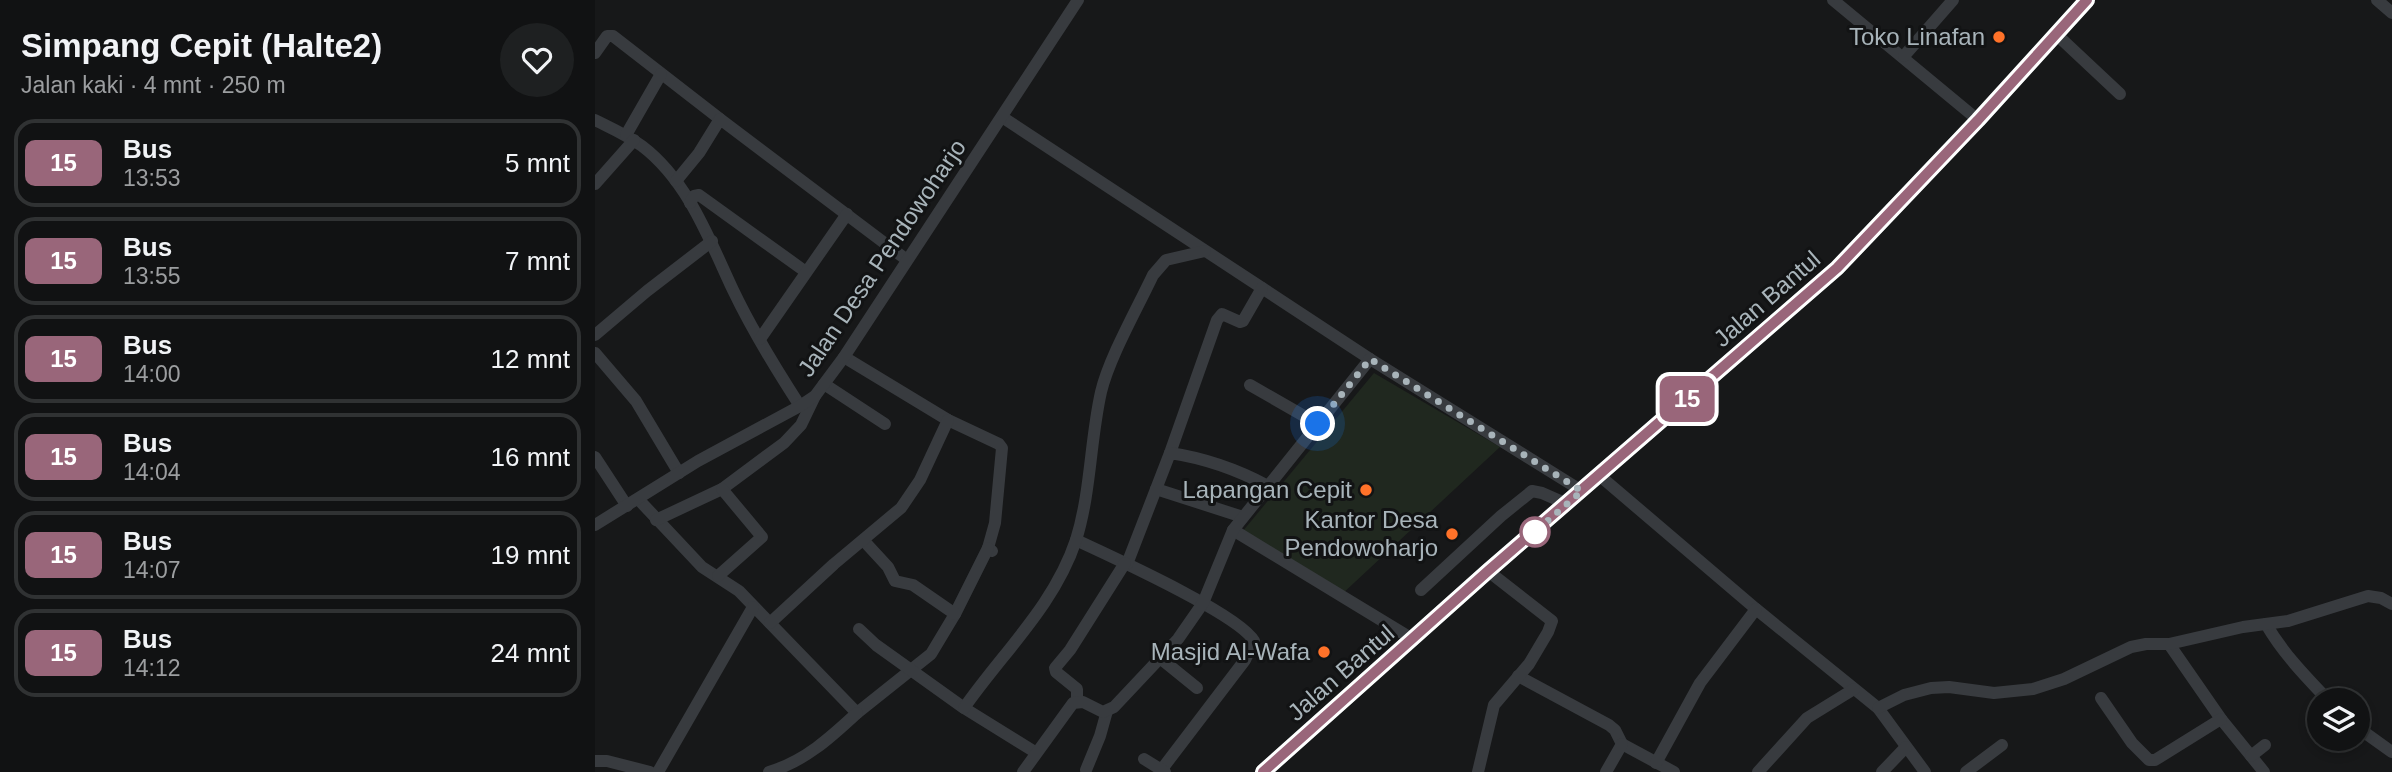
<!DOCTYPE html>
<html lang="id">
<meta charset="utf-8">
<style>
body{margin:0;font-family:Helvetica,sans-serif;background:#1e2021;color:#f1f3f6;height:100vh;display:flex;flex-direction:column;font-size:26px;white-space:nowrap}
*{box-sizing:border-box;margin:0}
p{font-size:23px;color:#9c9ea0}
.icon{flex:none;width:38px;height:38px;fill:none;stroke:currentColor;stroke-width:2;stroke-linecap:round;stroke-linejoin:round}
.map{position:relative;flex:1;overflow:hidden}
.drawer{display:flex;flex-direction:column;background:#111213;width:595px}
.drawer>*{flex:none}
.badge{padding:0 14px;border-radius:10px;font-size:24px;line-height:46px}
.buttons{position:absolute;left:1712px;top:688px;display:grid;gap:14px}
.buttons a{display:grid;place-items:center;width:63px;height:63px;border-radius:50%;background:#111213;box-shadow:0 4px 10px #0003,0 0 0 2px #303233;font-size:35px}
.you{position:absolute;width:35px;height:35px;margin:-18px;border:5px solid #fff;border-radius:50%;background:#1a73e8;box-shadow:0 0 0 10px #1a73e833}
.map>.badge{position:absolute;translate:-50% -50%;box-shadow:0 0 0 4px #fff}
.round{display:grid;place-items:center;flex:none;width:74px;height:74px;border-radius:37px;background:#1e2021}
.overview{display:flex;align-items:center;justify-content:space-between;height:119px;padding:0 21px}
h1{font-size:33px;font-weight:700;line-height:52px}
ul{padding:0;list-style:none}
li{display:flex;align-items:center;gap:21px;height:88px;margin:0 14px 10px;padding:0 7px;border:4px solid #303233;border-radius:21px}
li div{flex:1}
li b{display:block;font-size:26px}
li em{font-style:normal}
li .badge{min-width:77px;font-weight:700;text-align:center}
main{display:flex;flex:1;min-height:0}
.map>svg:first-child{display:block}
.green{fill:#20281f}
.lines{fill:none;stroke-linecap:round;stroke-linejoin:round}
.minor{stroke:#383b3f;stroke-width:12}
.major{stroke:#53595e;stroke-width:16}
.line-casing{stroke:#fff;stroke-width:16}
.line{stroke:#99667a;stroke-width:10}
.walk{stroke:#a8b4ba;stroke-width:7;stroke-dasharray:0 12.6}
.poi-dot{fill:#ff7229;stroke:#121314;stroke-width:2.5}
.stop-dot{fill:#fff;stroke:#99667a;stroke-width:3.5}
.labels{text-anchor:middle;stroke-width:6;stroke-linejoin:round;paint-order:stroke}
.poi-label{font-size:24px;fill:#a8b4ba;stroke:#121314;text-anchor:end}
.street-label{font-size:24px;fill:#a8b4ba;stroke:#121314}
</style>
<main>
<section class="drawer">
<div class="overview"><div><h1>Simpang Cepit (Halte2)</h1><p>Jalan kaki · 4 mnt · 250 m</p></div><a class="round"><svg class="icon" aria-label="heart" viewBox="0 0 24 24"><path d="M12 20l-8-8c-3-5 5-10 8-4 3-6 11-1 8 4z"/></svg></a></div>
<ul>
<li><span class="badge" style="background:#99667a;color:#fff">15</span><div><b>Bus</b><p>13:53</p></div><em>5 mnt</em></li>
<li><span class="badge" style="background:#99667a;color:#fff">15</span><div><b>Bus</b><p>13:55</p></div><em>7 mnt</em></li>
<li><span class="badge" style="background:#99667a;color:#fff">15</span><div><b>Bus</b><p>14:00</p></div><em>12 mnt</em></li>
<li><span class="badge" style="background:#99667a;color:#fff">15</span><div><b>Bus</b><p>14:04</p></div><em>16 mnt</em></li>
<li><span class="badge" style="background:#99667a;color:#fff">15</span><div><b>Bus</b><p>14:07</p></div><em>19 mnt</em></li>
<li><span class="badge" style="background:#99667a;color:#fff">15</span><div><b>Bus</b><p>14:12</p></div><em>24 mnt</em></li>
</ul>
</section>
<div class="map">
<svg width="1797" height="772" viewBox="0 0 1797 772">
<rect width="100%" height="100%" fill="#171819"/>
<path class="green" d="M779 373 905 447 745 596 647 532Z"/>
<g class="lines">
<g class="minor">
<path d="M1238 0 1383 120"/>
<path d="M1782 0 1797 13"/>
<path d="M1461 34 1525 94"/>
<path d="M0 53 12 36H18L125 119"/>
<path d="M1309 56 1358 0"/>
<path d="M407 117 775 359 987 491"/>
<path d="M0 120C16 128 32 135 47 146 93 181 114 239 138 290 157 330 181 369 205 406"/>
<path d="M31 135 66 74"/>
<path d="M81 181 104 153 125 119 312 260"/>
<path d="M0 184 39 140"/>
<path d="M95 203 99 196 104 195 211 272"/>
<path d="M0 335 52 291 117 241"/>
<path d="M165 339 252 214"/>
<path d="M0 353 41 401 84 473"/>
<path d="M249 357 353 420 404 444 407 448 400 523 393 548 397 551"/>
<path d="M229 384 290 424"/>
<path d="M655 385 723 424"/>
<path d="M575 453 622 320 627 314 645 322 648 321 667 288"/>
<path d="M0 457 32 506"/>
<path d="M1005 476 1161 609 1283 708 1330 772"/>
<path d="M561 489 648 517"/>
<path d="M44 500 107 567 144 591 262 713 336 654 360 614 393 548"/>
<path d="M61 520 127 489 189 443 206 425 220 396"/>
<path d="M0 525 103 461 205 406 220 396 249 357 483 0"/>
<path d="M638 530 819 640"/>
<path d="M481 540C515 556 644 614 659 641L650 660 567 769"/>
<path d="M269 541 293 567 300 581 318 585 360 614"/>
<path d="M532 564 575 453C609 458 643 470 673 486"/>
<path d="M123 576 167 537 127 489"/>
<path d="M826 590 906 516 937 491 947 493 972 504"/>
<path d="M175 623 239 564 306 508 325 480 353 420"/>
<path d="M1671 624C1687 652 1710 676 1733 700"/>
<path d="M264 629 281 645 369 708 440 752"/>
<path d="M1574 644 1626 719 1669 772"/>
<path d="M565 658 602 688"/>
<path d="M923 676 1014 725 1020 730 1027 744"/>
<path d="M1506 698 1537 743 1554 760H1560L1626 719"/>
<path d="M482 701V689L461 672 460 668 475 650 530 563"/>
<path d="M369 708C408 652 459 606 481 540 496 492 495 441 506 392 514 358 542 309 558 275L571 260 610 251"/>
<path d="M1283 708 1309 695 1336 688 1354 687 1399 693 1438 689 1469 679 1536 647 1551 644H1574L1648 627 1693 621 1773 596 1786 598 1797 604"/>
<path d="M1762 727 1797 752"/>
<path d="M1027 744 1079 772"/>
<path d="M1656 756 1670 745"/>
<path d="M549 759 570 772"/>
<path d="M0 761H12L55 772"/>
<path d="M1061 763 1105 683 1161 609"/>
<path d="M491 770 505 736 512 711"/>
<path d="M63 772 158 607"/>
<path d="M174 772C210 761 235 738 262 713"/>
<path d="M428 772 478 703 488 702 508 712 519 707 583 639 608 603 638 530 775 359"/>
<path d="M883 772 899 705 934 664 953 632 957 621 893 571"/>
<path d="M1011 772 1027 744"/>
<path d="M1163 772 1212 718 1259 689"/>
<path d="M1287 772 1311 747"/>
<path d="M1371 772 1407 745"/>
</g>
<path class="major" d="M668 772 893 571 1242 268 1383 120 1492 0"/>
</g>
<g class="lines">
<g class="line-casing">
<path id="line" d="M668 772 893 571 1242 268 1383 120 1492 0"/>
</g>
<use href="#line" class="line"/>
<path class="walk" d="M723 424 775 359 987 491 933 538 940 532"/>
</g>
<g class="poi-dot">
<circle cx="1404" cy="37" r="7"/>
<circle cx="771" cy="490" r="7"/>
<circle cx="857" cy="534" r="7"/>
<circle cx="729" cy="652" r="7"/>
</g>
<circle class="stop-dot" cx="940" cy="532" r="14"/>
<g class="labels">
<g class="poi-label">
<text x="1390" y="45">Toko Linafan</text>
<text x="757" y="498">Lapangan Cepit</text>
<text x="843" y="528">Kantor Desa<tspan x="843" dy="28">Pendowoharjo</tspan></text>
<text x="715" y="660">Masjid Al-Wafa</text>
</g>
<g class="street-label">
<text transform="translate(287 258) rotate(-56)" y="8">Jalan Desa Pendowoharjo</text>
<text transform="translate(1172 299) rotate(-41)" y="8">Jalan Bantul</text>
<text transform="translate(746 673) rotate(-41)" y="8">Jalan Bantul</text>
</g>
</g>
</svg>
<div class="buttons">
<a><svg class="icon" aria-label="layers" viewBox="0 0 24 24"><path d="M12 4l9 5-9 5-9-5zM3 14l9 5 9-5"/></svg></a>
</div>
<div class="you" style="left:723px;top:424px"></div>
<b class="badge" style="left:1092px;top:399px;background:#99667a;color:#fff">15</b>
</div>
</main>
